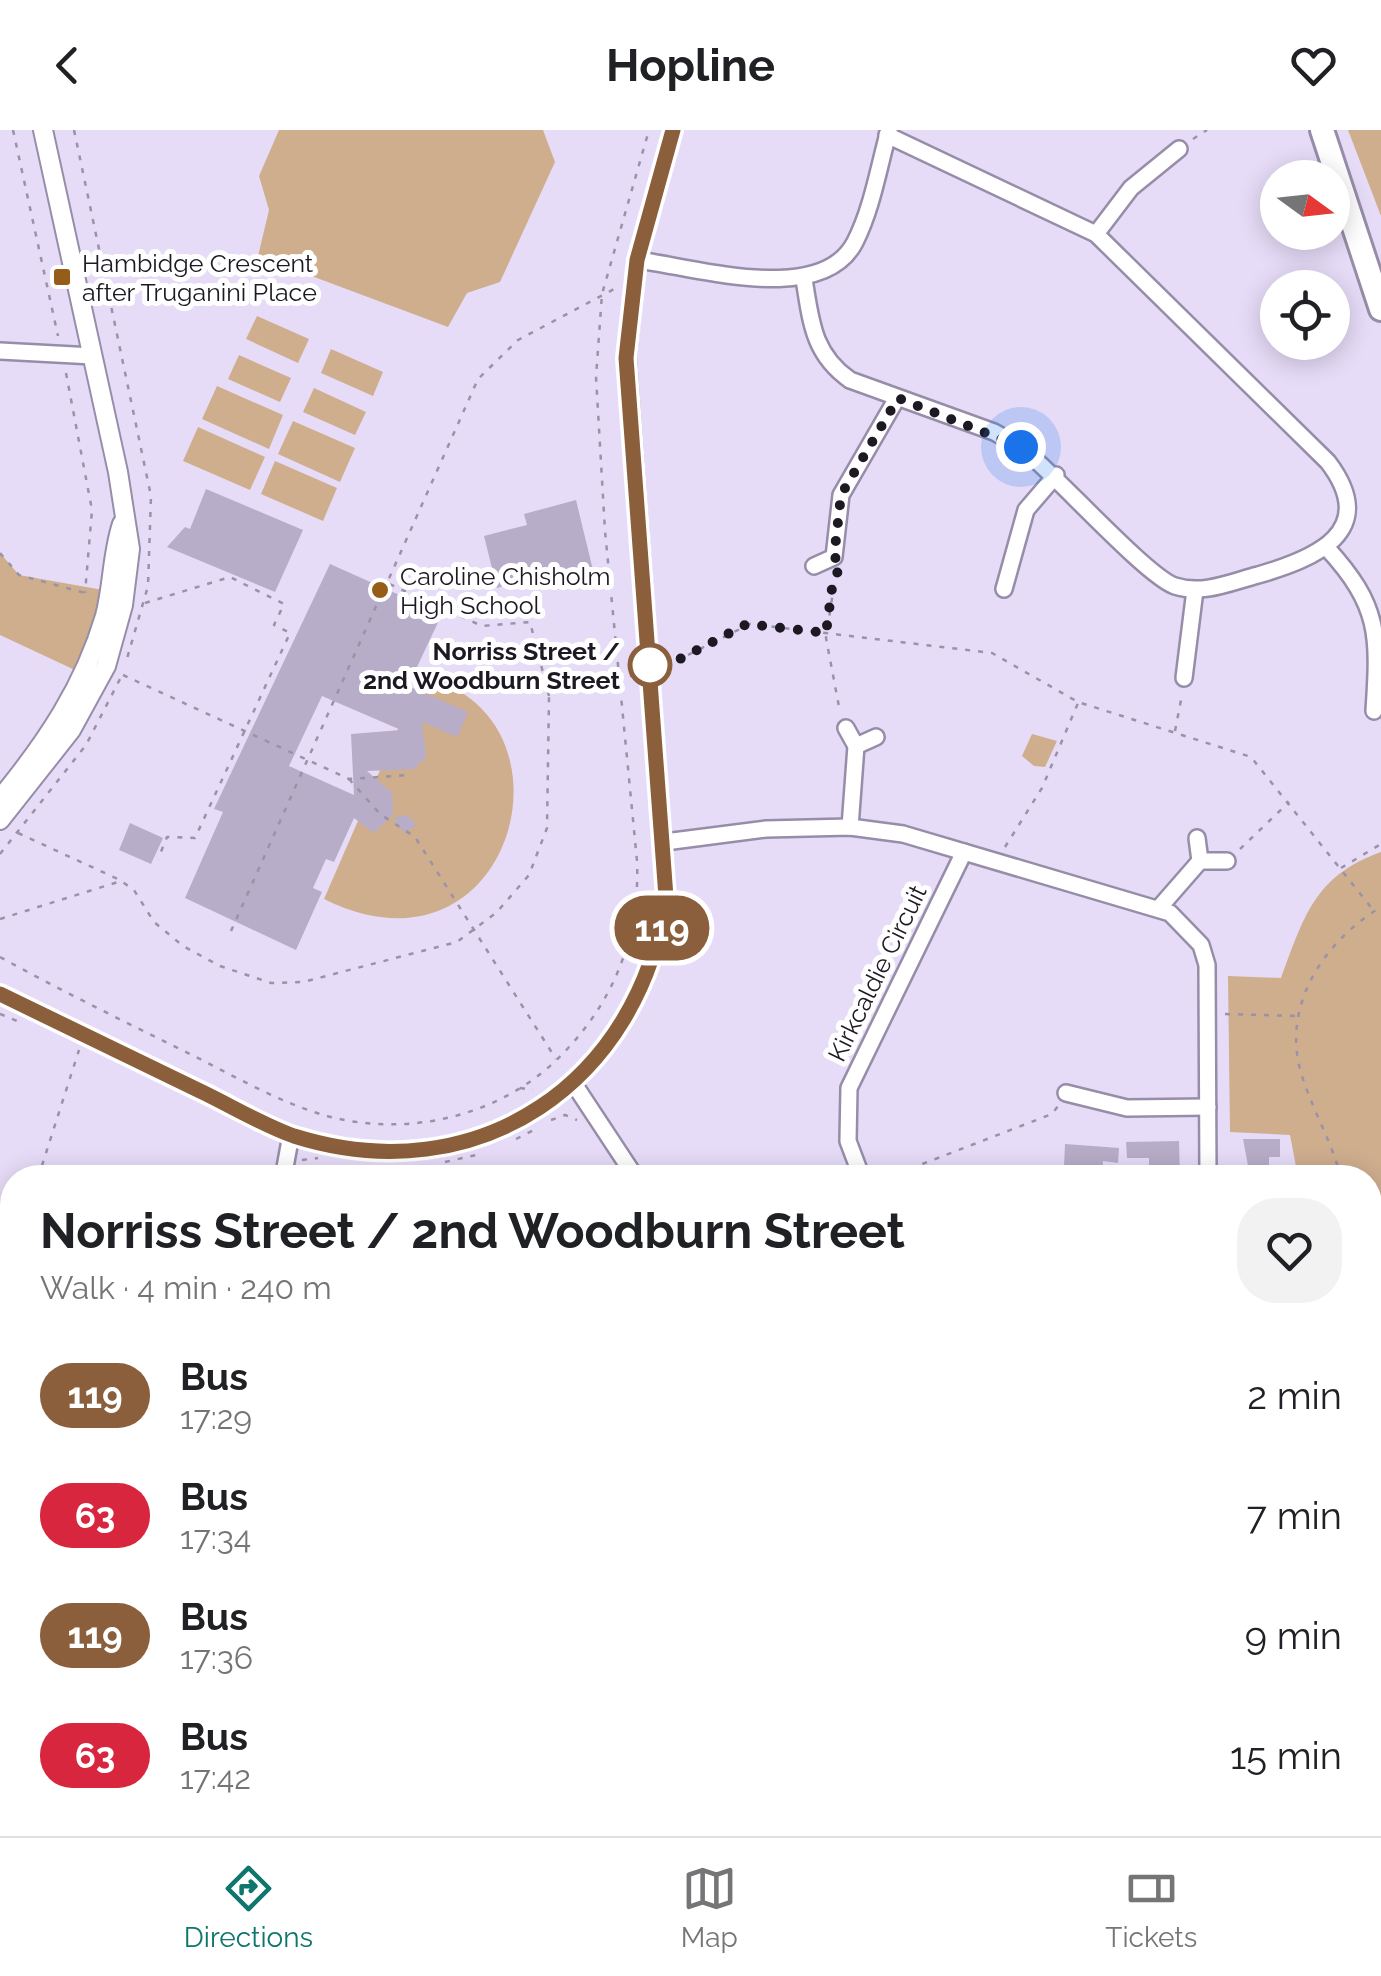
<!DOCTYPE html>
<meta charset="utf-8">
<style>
body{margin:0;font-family:Raleway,sans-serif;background:#f2f2f2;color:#202124;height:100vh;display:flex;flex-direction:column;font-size:38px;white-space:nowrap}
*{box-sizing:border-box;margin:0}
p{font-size:32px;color:#757577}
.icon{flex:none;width:55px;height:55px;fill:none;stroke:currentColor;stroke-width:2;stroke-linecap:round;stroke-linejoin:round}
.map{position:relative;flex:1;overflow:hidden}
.sheet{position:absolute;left:0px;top:1035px;width:1382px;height:672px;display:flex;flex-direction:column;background:#fff;border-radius:40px 40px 0 0;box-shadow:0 5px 25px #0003}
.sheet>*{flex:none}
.badge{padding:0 20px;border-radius:32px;font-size:35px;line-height:65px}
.needle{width:65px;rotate:105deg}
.buttons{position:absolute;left:1260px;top:30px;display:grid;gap:20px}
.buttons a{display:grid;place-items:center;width:90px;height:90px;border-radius:50%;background:#fff;box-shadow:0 5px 25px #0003;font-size:50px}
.you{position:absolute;width:50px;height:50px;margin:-25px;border:8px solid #fff;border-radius:50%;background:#1a73e8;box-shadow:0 0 0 15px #1a73e833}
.map>.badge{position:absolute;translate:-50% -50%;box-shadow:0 0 0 5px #fff}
.round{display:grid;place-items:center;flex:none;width:105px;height:105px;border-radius:40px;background:#f2f2f2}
.headline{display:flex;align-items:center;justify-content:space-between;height:170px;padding:0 40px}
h1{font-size:48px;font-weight:700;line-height:75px}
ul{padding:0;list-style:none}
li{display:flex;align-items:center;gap:30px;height:120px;padding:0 40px}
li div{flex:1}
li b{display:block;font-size:38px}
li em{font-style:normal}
li .badge{min-width:110px;font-weight:700;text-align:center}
header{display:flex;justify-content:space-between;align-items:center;height:130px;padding:0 40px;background:#fff;font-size:45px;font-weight:700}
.tabs{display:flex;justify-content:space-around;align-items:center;height:140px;border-top:2px solid #e0e0e0;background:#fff;font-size:28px;color:#757577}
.tabs a{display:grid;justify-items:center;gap:5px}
.tabs .active{color:#0f766e}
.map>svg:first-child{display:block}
.green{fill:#cfae8e}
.building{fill:#b7adc8;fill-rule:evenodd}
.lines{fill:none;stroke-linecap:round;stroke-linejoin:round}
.minor-casing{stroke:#978da8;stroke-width:20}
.tertiary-casing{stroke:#978da8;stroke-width:22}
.primary-casing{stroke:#978da8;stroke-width:28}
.path{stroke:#9a92a7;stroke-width:2.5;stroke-dasharray:5 8;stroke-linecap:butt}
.minor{stroke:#fff;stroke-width:15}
.tertiary{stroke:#fff;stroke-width:18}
.primary{stroke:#fff;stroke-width:22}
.line-casing{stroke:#fff;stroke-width:22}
.line{stroke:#8b5e3c;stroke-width:15}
.walk{stroke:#1d1923;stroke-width:10;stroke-dasharray:0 18}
.poi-dot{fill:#955d17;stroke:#fff;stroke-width:4}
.stop-dot{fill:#fff;stroke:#8b5e3c;stroke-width:5}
.labels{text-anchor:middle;stroke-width:10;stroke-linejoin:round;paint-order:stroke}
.poi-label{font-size:25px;fill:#1d1923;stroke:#fff;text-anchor:start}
.stop-label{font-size:25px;font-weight:bold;fill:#1d1923;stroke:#fff;text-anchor:end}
.street-label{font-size:25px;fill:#1d1923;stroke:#fff}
</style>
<header><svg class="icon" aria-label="back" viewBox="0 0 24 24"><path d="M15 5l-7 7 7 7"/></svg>Hopline<svg class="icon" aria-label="heart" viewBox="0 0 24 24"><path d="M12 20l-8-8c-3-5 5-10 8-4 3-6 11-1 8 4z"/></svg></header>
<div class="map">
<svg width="1381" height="1706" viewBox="0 0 1381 1706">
<rect width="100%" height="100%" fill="#e7dcf8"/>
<g class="green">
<path d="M279 0H543L555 32 500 152 467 163 448 197 258 126 269 80 259 46Z"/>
<path d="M1348 0H1381V86Z"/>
<path d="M257 186 309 209 298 233 246 209Z"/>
<path d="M331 219 383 242 373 266 321 243Z"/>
<path d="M239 225 291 248 280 272 228 249Z"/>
<path d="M217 256 283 285 269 319 202 289Z"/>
<path d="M314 258 366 282 355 305 303 282Z"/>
<path d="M293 291 355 318 340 352 278 324Z"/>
<path d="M198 297 265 327 250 360 183 331Z"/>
<path d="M275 331 337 358 323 391 261 364Z"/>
<path d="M0 423 19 445 103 460 77 541 0 505Z"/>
<path d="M421 546C588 584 513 863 324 769Z"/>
<path d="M1032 604 1057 611 1045 637 1034 636 1022 626Z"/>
<path d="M1381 722V1706H649L654 1695H1370V1048L1298 1047 1290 1005 1230 1002 1228 846 1281 848C1304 787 1314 746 1381 722Z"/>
</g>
<g class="building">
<path d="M206 359 303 400 275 462 167 417 185 397 190 399Z"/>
<path d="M576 370 593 440 541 453 540 446 497 458 484 406 527 395 524 384Z"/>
<path d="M330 434 442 484 408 556 468 582 457 607 422 592 426 627 414 639 367 641 392 663 393 684 374 703 354 688 334 732 326 729 313 758 322 762 296 820 185 768 223 682 214 679ZM322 566 401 600 351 604 354 665 289 636Z"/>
<path d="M407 685 416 695 405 703 393 688Z"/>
<path d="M130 693 163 708 151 734 119 720Z"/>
<path d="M1243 1009H1280V1027H1269V1041H1249Z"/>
<path d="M1179 1011 1180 1048H1155V1041H1149V1028H1127L1126 1012Z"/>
<path d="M1065 1014 1119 1018 1118 1033 1103 1031 1102 1048H1069L1070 1036H1064Z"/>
</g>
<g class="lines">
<g class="minor-casing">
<g id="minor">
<path d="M1096 104 1131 58 1179 19"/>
<path d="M637 130C695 137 822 177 855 112 872 79 879 36 889 0"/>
<path d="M804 149C811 192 813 224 850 250L994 302 1021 317C1055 344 1147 447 1175 456 1203 465 1231 452 1258 445 1314 429 1381 402 1328 332L1096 104 887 5"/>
<path d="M0 221 93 226"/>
<path d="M1327 418C1380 476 1379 505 1374 581"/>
<path d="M814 436 834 427 841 365 897 268"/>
<path d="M1004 459 1026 380 1056 345"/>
<path d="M1184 548 1195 460"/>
<path d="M846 598 856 616 850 697"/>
<path d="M856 616 876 607"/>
<path d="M665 712 766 699 850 697 903 704 1170 783 1201 815 1207 835 1208 1048"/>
<path d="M1200 731H1227"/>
<path d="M1159 778 1200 731 1197 708"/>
<path d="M0 864C66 896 132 928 198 960 230 975 262 995 294 1006 478 1065 640 952 666 767L627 227 637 130 673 0"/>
<path d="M574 954 636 1048"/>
<path d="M1066 963 1127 978 1208 977"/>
<path d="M283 1048 291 1005"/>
<path d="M862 1048 848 1011 849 958 964 722"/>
<path d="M0 1099 12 1092"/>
<path d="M0 1151 9 1127"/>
<path d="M12 1444V1445"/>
<path d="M76 1706V1695"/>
<path d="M412 1706 416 1695"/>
<path d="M623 1706 627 1695"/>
</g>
</g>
<g class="tertiary-casing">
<g id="tertiary">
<path d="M0 669C46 613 84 557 105 486 113 456 112 424 122 394"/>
<path d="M0 690 71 600 106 536 123 475 130 419 118 342 43 0"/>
</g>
</g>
<g class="primary-casing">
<path id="primary" d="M1322 0 1381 179"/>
</g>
<g class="path">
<path d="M13 0 58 206"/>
<path d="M74 0 151 366 148 456 126 532"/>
<path d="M1193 9 1207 0"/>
<path d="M66 243 92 380 85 463"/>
<path d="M0 423 19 445 85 463"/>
<path d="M836 442 826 508 840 582"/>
<path d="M145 473 230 447 284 474 274 495 290 503 195 708 167 707 158 729"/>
<path d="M663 530 680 529 750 494 992 523 1078 572 1251 627 1374 781"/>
<path d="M123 545 349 649 409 645"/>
<path d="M549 566 530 492 482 496 387 453 478 249 518 210 618 157"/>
<path d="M1175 601 1182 565"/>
<path d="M349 649 380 684 415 707 556 929"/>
<path d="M18 703 120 750"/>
<path d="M1005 717 1042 658 1078 573"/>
<path d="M1240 719 1289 672"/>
<path d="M0 724 86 615 120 549"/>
<path d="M1341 738 1381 714"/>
<path d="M0 789 121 751 134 760 154 792 183 816 220 836 271 853 303 852 457 812 497 782 529 745 547 698 549 567 577 550 631 546"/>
<path d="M231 801 386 454"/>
<path d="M0 827C60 860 121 890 182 920 229 943 277 972 327 986 412 1009 510 984 569 917 617 865 640 801 637 731L605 401 596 247 602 164 649 0"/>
<path d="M0 884 22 893"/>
<path d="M1225 884 1297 886"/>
<path d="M520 958 533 960"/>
<path d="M551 990 565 985 577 990"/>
<path d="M516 1009 536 999"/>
<path d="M302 1030 318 1028"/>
<path d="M445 1032 476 1025"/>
<path d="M38 1048 79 920"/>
<path d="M886 1048 1052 984 1058 976"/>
<path d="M1341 1048C1332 1012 1313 981 1302 946 1280 877 1323 812 1381 777"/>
<path d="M1370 1187 1381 1292"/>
<path d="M0 1411 6 1429"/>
<path d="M1370 1460 1381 1337"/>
<path d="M0 1700 16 1695"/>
<path d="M1319 1706 1322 1695"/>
</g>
<use href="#minor" class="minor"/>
<use href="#tertiary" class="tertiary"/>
<use href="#primary" class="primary"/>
</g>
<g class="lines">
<g class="line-casing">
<path id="line" d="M0 864C66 896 132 928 198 960 230 975 262 995 294 1006 478 1064 640 952 666 767L626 228 637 130 673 0"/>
</g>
<use href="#line" class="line"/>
<path class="walk" d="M650 535 649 531 680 529 747 494 826 503 832 458 841 432 834 427 841 365 898 268 1021 317"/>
</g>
<g class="poi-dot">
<rect x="52" y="137" width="20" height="20" rx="5"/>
<circle cx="380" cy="460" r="10"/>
</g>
<circle class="stop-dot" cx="650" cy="535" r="20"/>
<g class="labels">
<g class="poi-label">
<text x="82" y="142">Hambidge Crescent<tspan x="82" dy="29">after Truganini Place</tspan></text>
<text x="400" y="455">Caroline Chisholm<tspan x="400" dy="29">High School</tspan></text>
</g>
<g class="stop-label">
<text x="620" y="530">Norriss Street /<tspan x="620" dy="29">2nd Woodburn Street</tspan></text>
</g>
<g class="street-label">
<text transform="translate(877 843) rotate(-64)" y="9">Kirkcaldie Circuit</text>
</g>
</g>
</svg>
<div class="buttons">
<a><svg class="needle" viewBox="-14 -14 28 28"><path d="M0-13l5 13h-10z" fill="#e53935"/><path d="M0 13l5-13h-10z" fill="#757577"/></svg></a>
<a><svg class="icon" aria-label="locate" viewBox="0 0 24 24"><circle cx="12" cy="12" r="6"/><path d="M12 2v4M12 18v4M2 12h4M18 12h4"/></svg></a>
</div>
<div class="you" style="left:1021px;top:317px"></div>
<b class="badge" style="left:662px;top:798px;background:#8b5e3c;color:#fff">119</b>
<section class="sheet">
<div class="headline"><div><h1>Norriss Street / 2nd Woodburn Street</h1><p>Walk · 4 min · 240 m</p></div><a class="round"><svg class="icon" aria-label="heart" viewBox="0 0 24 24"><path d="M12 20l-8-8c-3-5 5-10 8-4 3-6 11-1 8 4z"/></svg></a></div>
<ul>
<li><span class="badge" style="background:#8b5e3c;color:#fff">119</span><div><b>Bus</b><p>17:29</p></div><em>2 min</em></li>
<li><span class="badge" style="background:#d7263d;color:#fff">63</span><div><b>Bus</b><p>17:34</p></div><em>7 min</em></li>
<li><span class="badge" style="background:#8b5e3c;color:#fff">119</span><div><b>Bus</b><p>17:36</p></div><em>9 min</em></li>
<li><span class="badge" style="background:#d7263d;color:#fff">63</span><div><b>Bus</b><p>17:42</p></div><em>15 min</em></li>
</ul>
</section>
</div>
<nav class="tabs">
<a class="active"><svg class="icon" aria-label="directions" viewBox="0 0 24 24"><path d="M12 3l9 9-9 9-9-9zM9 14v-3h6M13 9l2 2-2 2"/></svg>Directions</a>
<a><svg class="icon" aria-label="map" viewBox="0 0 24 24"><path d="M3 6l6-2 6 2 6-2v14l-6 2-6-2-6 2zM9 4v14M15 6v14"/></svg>Map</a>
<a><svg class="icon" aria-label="tickets" viewBox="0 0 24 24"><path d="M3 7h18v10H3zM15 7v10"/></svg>Tickets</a>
</nav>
